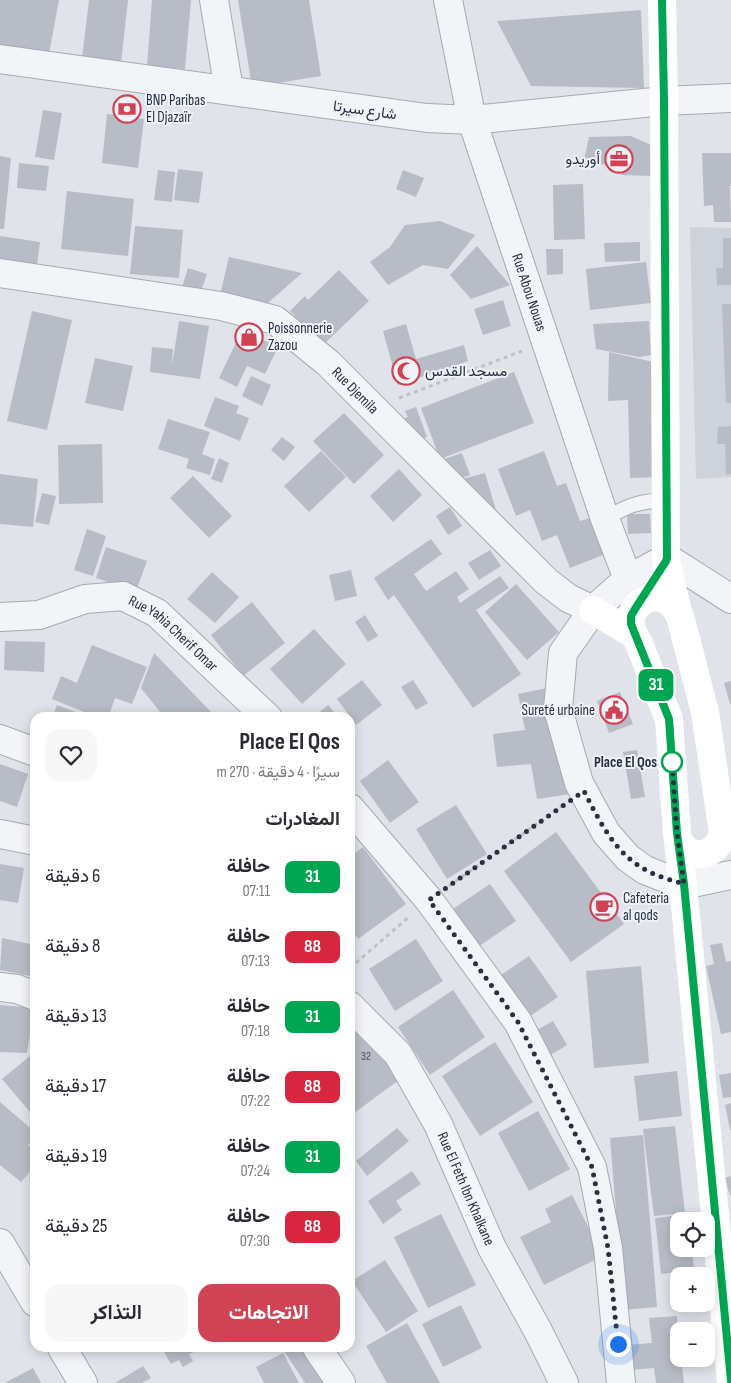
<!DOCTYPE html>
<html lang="ar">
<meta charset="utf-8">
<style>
body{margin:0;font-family:"Sofia Sans Condensed",Vazirmatn,sans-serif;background:#f7f7f7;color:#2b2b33;direction:rtl;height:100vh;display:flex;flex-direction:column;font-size:19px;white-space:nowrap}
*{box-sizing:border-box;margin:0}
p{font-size:16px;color:#7c7c81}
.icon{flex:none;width:28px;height:28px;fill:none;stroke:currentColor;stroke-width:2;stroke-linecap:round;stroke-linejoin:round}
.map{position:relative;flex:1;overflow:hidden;direction:ltr}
.side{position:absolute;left:30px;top:712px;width:325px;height:640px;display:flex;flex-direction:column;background:#fff;border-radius:15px;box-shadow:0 2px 12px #0003;direction:rtl}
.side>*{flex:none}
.badge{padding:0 10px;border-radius:8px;font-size:18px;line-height:32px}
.fabs{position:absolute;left:670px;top:1212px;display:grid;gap:10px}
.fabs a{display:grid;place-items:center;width:45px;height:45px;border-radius:10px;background:#fff;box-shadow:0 2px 12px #0003;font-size:25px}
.you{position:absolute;width:25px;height:25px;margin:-12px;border:4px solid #fff;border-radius:50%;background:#1a73e8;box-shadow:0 0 0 8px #1a73e833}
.map>.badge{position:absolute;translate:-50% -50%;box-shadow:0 0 0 2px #fff}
h2{padding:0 15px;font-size:19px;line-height:45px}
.round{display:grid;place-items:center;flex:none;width:52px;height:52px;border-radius:15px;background:#f7f7f7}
.headline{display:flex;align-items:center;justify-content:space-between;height:85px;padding:0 15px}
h1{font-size:24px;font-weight:700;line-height:38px}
.primary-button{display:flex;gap:10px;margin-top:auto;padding:10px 15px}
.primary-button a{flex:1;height:58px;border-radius:15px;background:#d04354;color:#fff;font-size:20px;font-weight:700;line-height:58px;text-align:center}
.primary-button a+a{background:#f7f7f7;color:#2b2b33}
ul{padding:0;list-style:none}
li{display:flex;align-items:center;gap:15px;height:70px;padding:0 15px}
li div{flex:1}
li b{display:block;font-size:19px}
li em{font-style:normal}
li .badge{min-width:55px;font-weight:700;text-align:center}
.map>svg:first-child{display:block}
.built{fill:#ced2db}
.building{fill:#b7bcc6}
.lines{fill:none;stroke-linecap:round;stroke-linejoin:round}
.lane-casing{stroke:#a5aab3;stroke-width:16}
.street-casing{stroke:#a5aab3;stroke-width:30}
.path{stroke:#bec1c8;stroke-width:3;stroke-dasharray:4 4;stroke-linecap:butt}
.lane{stroke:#f3f4f7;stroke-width:14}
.street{stroke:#f3f4f7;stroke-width:28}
.secondary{stroke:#fff;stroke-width:28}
.line-casing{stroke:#fff;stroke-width:11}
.line{stroke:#00a651;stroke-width:8}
.walk{stroke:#283041;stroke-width:5;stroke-dasharray:0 9}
.stop-dot{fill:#fff;stroke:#00a651;stroke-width:2.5}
.labels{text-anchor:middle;stroke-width:4;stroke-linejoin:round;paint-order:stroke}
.number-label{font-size:12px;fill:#4c5362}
.poi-label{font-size:15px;fill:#283041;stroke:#eff2f6;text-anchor:start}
.street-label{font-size:15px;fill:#283041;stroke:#eff2f6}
.stop-label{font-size:15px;font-weight:bold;fill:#283041;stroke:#eff2f6;text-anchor:end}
</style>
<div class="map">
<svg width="731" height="1383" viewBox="0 0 731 1383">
<rect width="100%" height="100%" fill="#e0e3e9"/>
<path class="built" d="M690 227 731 228V477L696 479Z"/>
<g class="building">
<path d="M0 0H59L49 54 0 45Z"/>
<path d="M89 0H128L121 63 82 58Z"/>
<path d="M152 0H191L185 69 147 66Z"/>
<path d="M238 0H309L321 76 252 87Z"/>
<path d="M641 10 644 88 531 86 497 21Z"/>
<path d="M43 110 62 113 54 160 35 157Z"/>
<path d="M107 114 144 119 138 168 102 163Z"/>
<path d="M631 136 653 146V176L621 175 622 165 583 164 589 137Z"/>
<path d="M702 153H731V186H730L731 222H714L713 205 704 206Z"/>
<path d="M0 156 11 158 4 229H0Z"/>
<path d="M19 163 49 166 46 191 17 188Z"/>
<path d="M178 169 203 172 199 203 174 200Z"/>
<path d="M158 170 175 172 172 202 154 200Z"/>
<path d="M403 170 424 178 416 197 396 189Z"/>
<path d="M583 184 585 239 554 240 553 185Z"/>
<path d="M67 191 134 199 128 256 61 249Z"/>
<path d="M440 221 475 235 448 269 423 265 388 285 370 262 390 247 405 225Z"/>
<path d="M135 226 183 230 179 278 130 274Z"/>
<path d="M0 236 40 242 36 273 0 267Z"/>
<path d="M723 238H731V285H717L716 268H723Z"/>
<path d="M640 242V261L605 262 604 243Z"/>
<path d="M477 246 510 285 471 299 450 275Z"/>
<path d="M546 249H563V274L547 275Z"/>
<path d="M229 257 302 273 261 309 219 299Z"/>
<path d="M646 262 651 303 590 310 586 269Z"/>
<path d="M188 268 207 274 200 294 182 287Z"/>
<path d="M339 270 369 301 323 345 290 311 305 296 308 300Z"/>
<path d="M503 300 511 326 483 335 474 309Z"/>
<path d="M722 304H731V403H726Z"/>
<path d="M32 311 72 320 47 430 7 421Z"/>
<path d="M179 321 209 326 200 379 150 372 152 347 173 349 172 366Z"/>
<path d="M649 321 651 355 639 357 596 349 593 324Z"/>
<path d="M406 324 416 359 464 345 468 361 398 385 383 331Z"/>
<path d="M242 330 278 347 265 374 247 366 237 387 219 378Z"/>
<path d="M609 352 662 364 665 477 630 478 628 400 608 401Z"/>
<path d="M95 358 133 366 123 411 85 403Z"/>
<path d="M514 372 534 423 440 459 421 408Z"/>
<path d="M251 376 271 385 262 406 242 396Z"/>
<path d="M215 397 239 406 236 413 249 418 240 441 204 426Z"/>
<path d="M416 407 427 437 409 443 400 420 408 417 405 411Z"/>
<path d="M344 413 384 455 354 484 313 441Z"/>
<path d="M168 419 210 432 202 454 215 459 210 475 186 468 189 459 158 449Z"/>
<path d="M731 426V474L726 475 725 444H717L718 427Z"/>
<path d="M282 437 295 447 284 461 271 450Z"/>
<path d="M102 444 103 503 59 504 58 445Z"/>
<path d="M321 451 346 477 309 512 284 486Z"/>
<path d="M544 451 557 486 566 483 580 521 593 517 608 553 570 568 557 535 542 541 530 510 516 516 498 469Z"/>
<path d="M462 453 470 475 453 481 444 459Z"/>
<path d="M219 458 229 463 222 483 211 479Z"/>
<path d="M399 469 422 495 393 522 370 496Z"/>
<path d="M485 473 496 510 491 513 462 479Z"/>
<path d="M0 474 38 479 33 527 0 524Z"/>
<path d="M193 476 232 516 209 538 170 498Z"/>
<path d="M42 493 56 496 49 525 35 522Z"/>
<path d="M450 507 462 526 448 535 436 516Z"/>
<path d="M627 514H650L651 533 628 534Z"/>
<path d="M87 529 106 536 93 576 74 570Z"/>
<path d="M431 539 442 554 414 574 426 591 456 571 469 589 457 597 460 603 500 576 509 588 476 610 521 674 473 708 394 595 388 600 374 578Z"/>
<path d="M106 547 147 561 136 591 96 578Z"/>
<path d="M490 550 501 566 479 580 468 563Z"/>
<path d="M351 570 357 596 335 601 329 575Z"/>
<path d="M212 572 239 597 215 623 187 599Z"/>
<path d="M516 584 559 632 527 660 485 612Z"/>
<path d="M252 602 285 643 243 676 211 635Z"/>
<path d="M365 615 378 636 368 642 355 622Z"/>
<path d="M314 629 346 664 302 704 270 669Z"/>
<path d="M5 641 45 642 44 672 4 670Z"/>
<path d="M92 645 147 667 132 704 115 698 108 718H99L52 699 61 676 77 683Z"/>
<path d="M154 653 217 718H165L141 688Z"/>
<path d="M362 680 382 705 356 725 337 699Z"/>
<path d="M413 680 428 703 416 710 401 687Z"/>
<path d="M731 681V704H730L724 683Z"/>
<path d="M552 687 571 794 537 799 531 764 497 767 493 734 525 730 518 694Z"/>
<path d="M620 692 633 724 609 733 597 701Z"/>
<path d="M57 705 81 714 80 718H52Z"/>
<path d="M328 705 339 718H313Z"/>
<path d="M637 750 645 797 631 799 623 752Z"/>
<path d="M388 760 419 802 390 823 360 781Z"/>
<path d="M0 764 28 774 17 807 0 801Z"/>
<path d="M456 805 487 854 447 879 416 829Z"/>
<path d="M556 832 624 924 571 962 504 871Z"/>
<path d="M363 847 406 904 358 939 350 927V857Z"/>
<path d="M0 864 24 868 18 903 0 900Z"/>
<path d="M490 884 516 921 475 949 450 911Z"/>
<path d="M2 938 35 945V977L0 970Z"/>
<path d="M416 939 443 981 395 1011 369 969Z"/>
<path d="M722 943 726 962 731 961V1032L721 1034 706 966 714 964 710 945Z"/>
<path d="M529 956 558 997 523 1021 495 979Z"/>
<path d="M641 966 649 1063 594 1068 586 971Z"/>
<path d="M453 990 485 1037 430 1075 398 1027Z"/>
<path d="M0 1005 34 1008 27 1053 0 1052Z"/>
<path d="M553 1021 567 1045 544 1059 530 1034Z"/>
<path d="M357 1030 403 1077 350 1116V1035Z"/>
<path d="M495 1042 533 1102 480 1136 442 1076Z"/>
<path d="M35 1052V1118L2 1079Z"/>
<path d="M677 1071 682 1116 639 1121 634 1076Z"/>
<path d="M731 1073V1097L723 1098 719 1075Z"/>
<path d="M0 1102 35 1132V1138L28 1145 35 1151V1166L21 1182 0 1165Z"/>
<path d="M731 1103V1130H730L725 1105Z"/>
<path d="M538 1111 570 1169 529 1191 498 1133Z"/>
<path d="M675 1126 685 1213 654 1216 643 1129Z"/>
<path d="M397 1128 409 1141 367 1176 356 1161Z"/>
<path d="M643 1135 657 1307 624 1310 610 1138Z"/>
<path d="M412 1171 421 1184 396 1201 402 1210 383 1224 368 1201Z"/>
<path d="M731 1176V1195L730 1196 725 1178Z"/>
<path d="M572 1195 603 1256 544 1285 520 1237 551 1222 545 1209Z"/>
<path d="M441 1214 476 1285 428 1308 394 1237Z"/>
<path d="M688 1214 689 1221H679V1249H692L694 1270 661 1274 655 1218Z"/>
<path d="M385 1260 418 1311 386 1332 352 1281Z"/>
<path d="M461 1305 482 1348 443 1367 422 1324Z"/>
<path d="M677 1316 679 1359H705L706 1364 682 1365 684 1383H656L654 1368 629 1370 627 1345 652 1343 649 1318Z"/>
<path d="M407 1323 440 1383H387L366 1346Z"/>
<path d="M167 1348H191L194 1352 189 1354 193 1361 183 1367 179 1360 171 1364 163 1350Z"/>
<path d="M282 1348H310L330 1379 324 1383H305Z"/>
<path d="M283 1353 299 1383H264L256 1367Z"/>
<path d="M143 1366 151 1378 142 1383H115Z"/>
<path d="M33 1368 41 1383H5Z"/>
</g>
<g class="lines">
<g class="lane-casing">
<path id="lane" d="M605 519C628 505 640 501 667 500"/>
</g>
<g class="street-casing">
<g id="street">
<path d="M214 0 229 90"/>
<path id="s1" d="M448 0 472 120 605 519 628 579"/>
<path d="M0 59 427 118 472 120 664 101 731 98"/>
<path id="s2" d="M0 273 221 306 275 320 328 363 546 581 568 598 593 610"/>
<path d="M731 599 667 558 628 579 593 610 563 653 558 709 579 783 606 833 628 858 645 870 683 885 731 875"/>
<path id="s3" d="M0 617 39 615 85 599 123 596 157 613 268 718"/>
<path d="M0 739 35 752"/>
<path d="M350 808 429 900 518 1022 592 1167 608 1248 621 1383"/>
<path d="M0 834 35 841"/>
<path d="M0 987 17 989 35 996"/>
<path id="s4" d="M350 1006 398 1054 438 1124 492 1248 537 1329 564 1383"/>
<path d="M0 1243 35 1302"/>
<path d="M62 1348 83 1383"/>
<path d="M317 1348 341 1383"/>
</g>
</g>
<g class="path">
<path d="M399 398 522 351"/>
<path d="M449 886 562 806"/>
<path d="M350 968 410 916"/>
</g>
<use href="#lane" class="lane"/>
<use href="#street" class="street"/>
<g class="secondary">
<path d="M662 0 664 101 666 561 678 612"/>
<path d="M593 610 633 634"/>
<path d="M677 835C686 868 731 855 721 820L705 712 681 620C667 575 611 606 638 641L669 719 677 833 683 885 731 1381"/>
</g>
</g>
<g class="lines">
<g class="line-casing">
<path id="line" d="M662 0 664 101 667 558 666 561 635 609 631 616V624L669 719 677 833 684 884 731 1381"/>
</g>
<use href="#line" class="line"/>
<path class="walk" d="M618 1344 608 1248 592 1167 518 1022 429 900 584 791C599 820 614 852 644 869 656 876 671 880 684 884L677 833 672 762"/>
</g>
<defs>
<g id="bank-ring" transform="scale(1.4375)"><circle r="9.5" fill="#eff2f6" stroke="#d04354" stroke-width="1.5"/><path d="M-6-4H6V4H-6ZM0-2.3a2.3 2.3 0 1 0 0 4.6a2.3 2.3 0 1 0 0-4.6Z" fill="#d04354"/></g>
<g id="office-ring" transform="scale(1.4375)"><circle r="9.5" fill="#eff2f6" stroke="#d04354" stroke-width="1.5"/><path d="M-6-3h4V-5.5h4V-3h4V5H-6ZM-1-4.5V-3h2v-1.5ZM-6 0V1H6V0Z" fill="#d04354"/></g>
<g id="shop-ring" transform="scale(1.4375)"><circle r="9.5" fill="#eff2f6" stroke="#d04354" stroke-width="1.5"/><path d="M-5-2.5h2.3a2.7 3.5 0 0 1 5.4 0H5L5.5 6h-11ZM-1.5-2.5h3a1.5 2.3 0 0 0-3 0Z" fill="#d04354"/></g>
<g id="mosque-ring" transform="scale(1.4375)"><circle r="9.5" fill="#eff2f6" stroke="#d04354" stroke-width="1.5"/><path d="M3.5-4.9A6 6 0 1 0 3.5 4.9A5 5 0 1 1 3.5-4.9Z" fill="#d04354"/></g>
<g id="civic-ring" transform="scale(1.4375)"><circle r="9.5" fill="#eff2f6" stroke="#d04354" stroke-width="1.5"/><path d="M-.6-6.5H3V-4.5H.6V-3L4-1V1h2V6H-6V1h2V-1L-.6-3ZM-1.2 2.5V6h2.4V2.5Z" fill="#d04354"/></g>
<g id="cafe-ring" transform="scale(1.4375)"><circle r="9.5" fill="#eff2f6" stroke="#d04354" stroke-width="1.5"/><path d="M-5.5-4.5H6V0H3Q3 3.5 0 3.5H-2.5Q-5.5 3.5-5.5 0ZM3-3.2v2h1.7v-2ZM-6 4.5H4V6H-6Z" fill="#d04354"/></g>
</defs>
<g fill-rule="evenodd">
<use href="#bank-ring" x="127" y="109"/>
<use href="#office-ring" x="619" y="159"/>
<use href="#shop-ring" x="249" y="337"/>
<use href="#mosque-ring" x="406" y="371"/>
<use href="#civic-ring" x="614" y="710"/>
<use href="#cafe-ring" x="604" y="907"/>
</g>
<circle class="stop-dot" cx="672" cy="762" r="10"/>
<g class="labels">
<g class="number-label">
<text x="366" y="1060">32</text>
</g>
<g class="poi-label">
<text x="146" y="105">BNP Paribas<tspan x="146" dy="17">El Djazaïr</tspan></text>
<text x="600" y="164" text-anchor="end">أوريدو</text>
<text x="268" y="333">Poissonnerie<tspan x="268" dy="17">Zazou</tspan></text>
<text x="425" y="376">مسجد القدس</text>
<text x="595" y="715" text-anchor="end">Sureté urbaine</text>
<text x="623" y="903">Cafeteria<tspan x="623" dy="17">al qods</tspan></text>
</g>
<g class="street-label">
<text transform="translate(365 110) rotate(8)" y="5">شارع سيرتا</text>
<text dy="5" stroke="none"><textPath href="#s1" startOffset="304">Rue Abou Nouas</textPath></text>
<text dy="5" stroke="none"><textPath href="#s2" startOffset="386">Rue Djemila</textPath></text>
<text dy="5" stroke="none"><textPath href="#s3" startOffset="189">Rue Yahia Cherif Omar</textPath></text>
<text dy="5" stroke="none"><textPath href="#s4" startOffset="219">Rue El Feth Ibn Khalkane</textPath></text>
</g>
<g class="stop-label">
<text x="657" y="767">Place El Qos</text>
</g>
</g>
</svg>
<div class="fabs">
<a><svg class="icon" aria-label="locate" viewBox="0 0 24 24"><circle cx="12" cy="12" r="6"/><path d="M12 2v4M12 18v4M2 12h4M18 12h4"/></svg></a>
<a>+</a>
<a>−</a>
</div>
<div class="you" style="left:618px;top:1344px"></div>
<b class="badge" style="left:656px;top:685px;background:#00a651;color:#fff">31</b>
<section class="side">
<div class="headline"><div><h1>Place El Qos</h1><p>سيرًا · 4 دقيقة · 270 m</p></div><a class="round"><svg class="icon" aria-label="heart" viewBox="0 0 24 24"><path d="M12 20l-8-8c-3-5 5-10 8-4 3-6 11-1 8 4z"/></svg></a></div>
<h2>المغادرات</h2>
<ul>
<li><span class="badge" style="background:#00a651;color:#fff">31</span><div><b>حافلة</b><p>07:11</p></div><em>6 دقيقة</em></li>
<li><span class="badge" style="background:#d7263d;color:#fff">88</span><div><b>حافلة</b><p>07:13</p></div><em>8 دقيقة</em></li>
<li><span class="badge" style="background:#00a651;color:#fff">31</span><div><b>حافلة</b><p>07:18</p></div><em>13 دقيقة</em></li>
<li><span class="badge" style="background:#d7263d;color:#fff">88</span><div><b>حافلة</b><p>07:22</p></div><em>17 دقيقة</em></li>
<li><span class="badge" style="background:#00a651;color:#fff">31</span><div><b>حافلة</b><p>07:24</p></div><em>19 دقيقة</em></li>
<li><span class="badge" style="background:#d7263d;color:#fff">88</span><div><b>حافلة</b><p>07:30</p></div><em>25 دقيقة</em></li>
</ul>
<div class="primary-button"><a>الاتجاهات</a><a>التذاكر</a></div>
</section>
</div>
